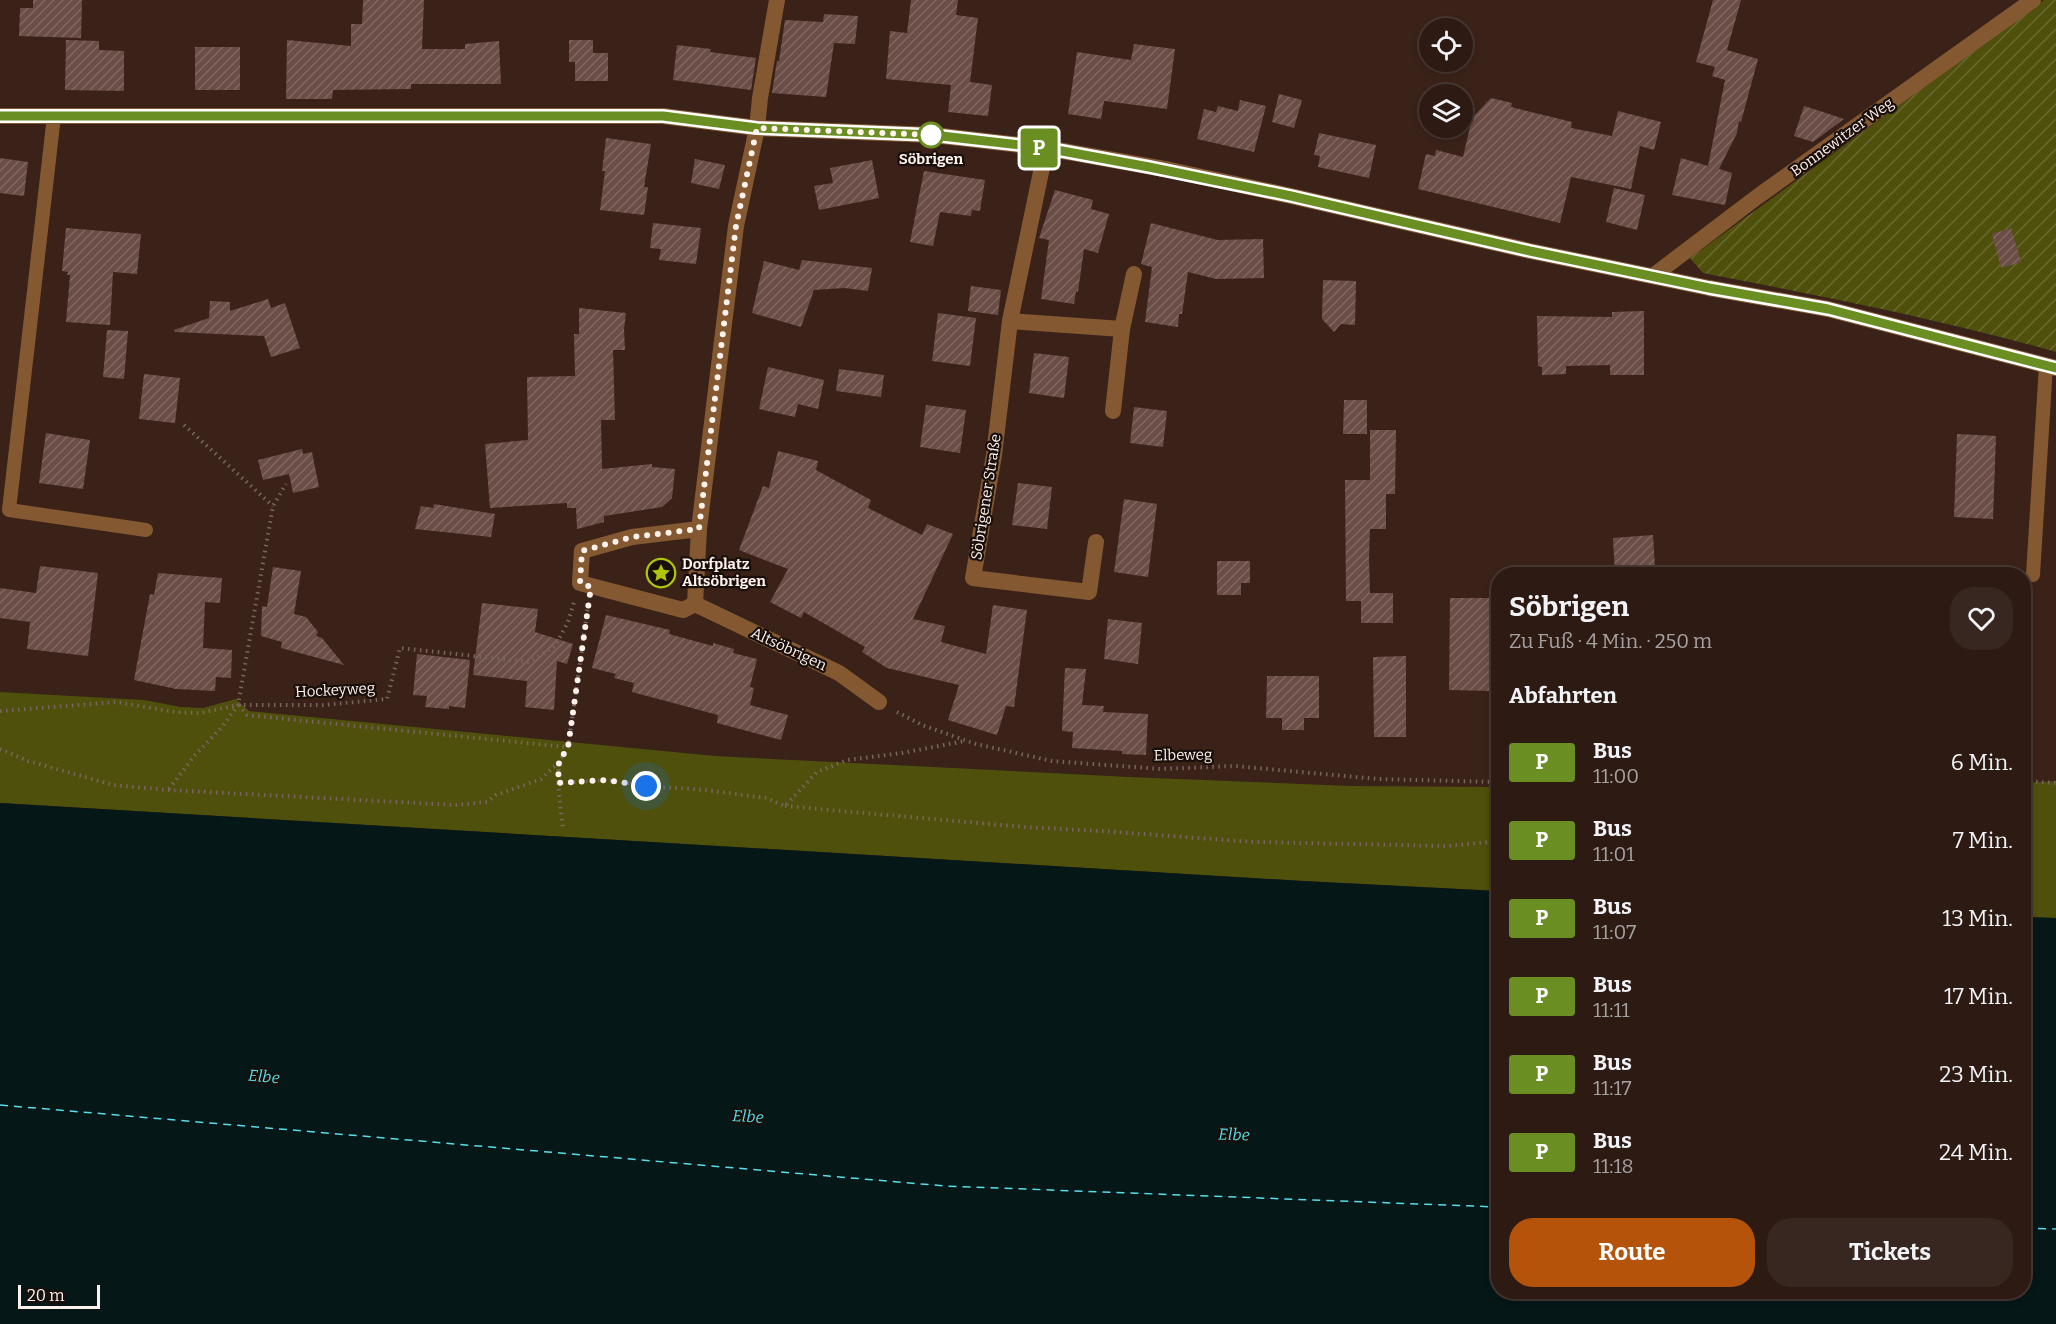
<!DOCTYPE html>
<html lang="de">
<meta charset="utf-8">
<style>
body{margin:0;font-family:Bitter,serif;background:#382721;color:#f1f3f6;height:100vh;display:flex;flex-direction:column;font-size:22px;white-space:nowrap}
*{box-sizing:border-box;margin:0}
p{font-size:20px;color:#a6a1a0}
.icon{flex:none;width:33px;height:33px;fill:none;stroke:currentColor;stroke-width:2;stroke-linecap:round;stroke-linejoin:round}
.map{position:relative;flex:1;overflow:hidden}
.side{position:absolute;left:1491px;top:567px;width:540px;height:732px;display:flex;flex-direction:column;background:#2c1a13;border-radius:24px;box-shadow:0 3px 9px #0003,0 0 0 2px #483833}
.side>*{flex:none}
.badge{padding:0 12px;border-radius:4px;font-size:21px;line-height:39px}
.controls{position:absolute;left:1419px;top:18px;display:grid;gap:12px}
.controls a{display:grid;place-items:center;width:54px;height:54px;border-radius:50%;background:#2c1a13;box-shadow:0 3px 9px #0003,0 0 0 2px #483833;font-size:30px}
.scale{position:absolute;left:18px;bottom:15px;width:82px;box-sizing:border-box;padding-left:6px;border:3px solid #fff1ec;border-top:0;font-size:16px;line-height:21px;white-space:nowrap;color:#fff1ec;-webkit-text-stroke:4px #190f0a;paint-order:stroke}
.you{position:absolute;width:30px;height:30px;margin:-15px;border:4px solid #fff;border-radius:50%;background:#1a73e8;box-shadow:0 0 0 9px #1a73e833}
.map>.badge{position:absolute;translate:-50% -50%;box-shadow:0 0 0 3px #fff}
h2{padding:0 18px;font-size:22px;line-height:54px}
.round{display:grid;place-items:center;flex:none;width:63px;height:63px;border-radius:24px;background:#382721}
.head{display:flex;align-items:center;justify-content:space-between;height:102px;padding:0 18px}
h1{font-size:28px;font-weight:700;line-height:45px}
.cta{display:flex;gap:12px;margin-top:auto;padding:12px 18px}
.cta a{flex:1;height:69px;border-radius:24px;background:#b45309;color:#fff;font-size:24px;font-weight:700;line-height:69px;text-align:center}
.cta a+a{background:#382721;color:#f1f3f6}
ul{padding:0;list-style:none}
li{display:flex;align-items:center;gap:18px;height:78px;padding:0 18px}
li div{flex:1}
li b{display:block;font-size:22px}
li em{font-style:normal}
li .badge{min-width:66px;font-weight:700;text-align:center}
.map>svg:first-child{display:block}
.grass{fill:#4e500b}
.garden{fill:url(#garden-furrows)}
.water{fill:#061718}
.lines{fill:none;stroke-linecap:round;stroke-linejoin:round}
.ferry{stroke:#58ddea;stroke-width:1.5;stroke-dasharray:8 6;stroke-linecap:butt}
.building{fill:url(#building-hatch)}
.path{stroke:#7a655e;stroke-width:4;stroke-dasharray:1.5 4.5;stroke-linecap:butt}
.service{stroke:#845932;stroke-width:14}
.minor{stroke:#845932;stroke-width:16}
.tertiary{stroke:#845932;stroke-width:16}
.line-casing{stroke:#fff;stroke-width:14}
.line{stroke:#6b8e23;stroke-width:9}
.walk{stroke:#fff1ec;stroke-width:6;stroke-dasharray:0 10.8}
.stop-dot{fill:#fff;stroke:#6b8e23;stroke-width:3}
.labels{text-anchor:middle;stroke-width:4.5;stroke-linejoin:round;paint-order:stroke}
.street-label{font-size:15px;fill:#fff1ec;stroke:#190f0a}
.stop-label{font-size:15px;font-weight:bold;fill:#fff1ec;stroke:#190f0a}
.poi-label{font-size:15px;font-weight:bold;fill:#fff1ec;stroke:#190f0a;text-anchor:start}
.water-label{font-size:16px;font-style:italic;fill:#58ddea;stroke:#190f0a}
</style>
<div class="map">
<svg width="2056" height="1324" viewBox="0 0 2056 1324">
<defs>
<pattern id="garden-furrows" width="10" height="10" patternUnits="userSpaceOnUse" patternTransform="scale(1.5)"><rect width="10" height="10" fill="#4e500b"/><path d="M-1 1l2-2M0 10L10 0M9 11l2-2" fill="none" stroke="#696a2f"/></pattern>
<pattern id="building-hatch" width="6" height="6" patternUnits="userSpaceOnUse" patternTransform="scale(1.5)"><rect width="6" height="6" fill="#6a4d46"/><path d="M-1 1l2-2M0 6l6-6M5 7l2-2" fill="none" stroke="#806761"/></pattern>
</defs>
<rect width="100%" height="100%" fill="#3a2219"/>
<g class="grass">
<path d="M0 692 144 700 181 707 203 708 236 699 249 711 715 756 1129 777 1351 786 1498 787V891L1303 881 0 803Z"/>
<path d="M2056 781V918L2024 917V783Z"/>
</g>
<path class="garden" d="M2044 0H2056V352C1940 319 1821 296 1703 273L1690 258Z"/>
<path class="water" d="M0 803 1303 881 1498 891V1292H2024V917L2056 918V1324H0Z"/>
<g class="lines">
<g class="ferry">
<path d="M0 1105 945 1186 1498 1207"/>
<path d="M2024 1228 2056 1229"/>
</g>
</g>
<g class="building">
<path d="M33 0H82L81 38 19 36 20 8H33Z"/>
<path d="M363 0H424L422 49H465V44L499 41 501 84H411V89L333 90 332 99H286L287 40 351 46V24H362Z"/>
<path d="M911 0H958L956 15 978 18 970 82 992 85 988 116 948 112 951 85 886 79 890 31 907 33Z"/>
<path d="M1713 0H1741L1727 50 1758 59 1741 122 1739 121 1737 133 1719 169 1732 173 1725 205 1672 195 1681 158 1708 166 1725 80 1712 76 1715 67 1696 62Z"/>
<path d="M824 14 858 16 855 44 834 43 826 97 772 93 777 61H779L785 20 823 22Z"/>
<path d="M66 40 99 41V50L124 51V91L65 90Z"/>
<path d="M569 40H593V53H608V81H575V62H569Z"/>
<path d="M1134 44 1175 49 1167 109 1104 101 1101 119 1068 114 1077 52 1131 60Z"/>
<path d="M677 45 711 49 710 52 756 58 751 90 673 80Z"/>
<rect x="195" y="47" width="45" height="43"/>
<path d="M1279 94 1302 100 1294 128 1272 122Z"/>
<path d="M1491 98 1512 103 1511 107 1572 122 1571 128 1612 136 1618 111 1661 122 1654 150 1640 146 1631 189 1571 177 1560 223 1418 189 1426 154 1435 156 1436 150 1463 157 1472 118Z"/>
<path d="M1240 100 1266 106 1254 152 1197 139 1204 109 1216 112 1218 106 1238 111Z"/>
<path d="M1804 106 1823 112 1844 119 1813 142 1794 136Z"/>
<path d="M1319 133 1376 145 1369 178 1318 167 1320 156 1314 155Z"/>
<path d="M606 138 651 144 644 187H648L644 215 600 210 605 171H602Z"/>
<path d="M0 158 28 162 24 196 0 193Z"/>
<path d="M695 159 725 165 719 189 691 183Z"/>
<path d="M872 160 879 198 819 210 814 186 833 183 830 168Z"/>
<path d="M924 171 985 180 980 211 972 210 971 216 940 212 933 246 910 242Z"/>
<path d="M1614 188 1645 195 1637 230 1606 222Z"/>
<path d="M1055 190 1093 200 1091 209 1109 214 1098 253 1084 249 1078 292 1076 291 1074 304 1041 299 1049 240 1039 238Z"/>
<path d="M653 223 701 228 696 264 659 260 661 249 650 248Z"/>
<path d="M1151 223 1218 240 1263 239 1264 278 1216 279 1188 272 1182 314H1179L1178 327 1145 322 1152 267 1141 264Z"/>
<path d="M66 228 141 234 137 274 113 272 110 325 66 322 70 275H67L68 272 62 271Z"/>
<path d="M2011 228 2021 262 2001 268 1992 234Z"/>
<path d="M802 260 872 268 868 291 844 288 814 290 801 327 752 313 764 261 799 270Z"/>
<path d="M1323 280 1356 281 1355 325 1341 324 1334 332 1322 319Z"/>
<path d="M971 286 1001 290 998 315 968 311Z"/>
<path d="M268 299 271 308 285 303 300 348 271 357 264 336 175 332 174 330 209 318 210 301 230 302V311Z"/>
<path d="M579 308 626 313 624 329 625 350H613L615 420H601L602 469 652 464V467L675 469 672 498 662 507 604 516V522L577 529 576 508H567V503L490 508 485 444 528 440 527 377 575 376 574 334H579Z"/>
<path d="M1644 311V375H1610V365L1566 366V374L1542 375V367L1538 366 1537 316 1612 317V312Z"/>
<path d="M938 313 976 318 970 366 932 361Z"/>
<path d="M107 330 128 331 124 379 103 377Z"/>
<path d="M1034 353 1069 357 1064 398 1029 393Z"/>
<path d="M768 367 824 380 818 409 798 404 795 417 759 409Z"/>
<path d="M839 369 884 375 881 397 836 391Z"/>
<path d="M144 374 180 378 175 423 139 419Z"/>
<path d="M1344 400H1367V434H1343Z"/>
<path d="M926 405 966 410 960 453 920 447Z"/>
<path d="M1134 407 1167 411 1163 447 1130 443Z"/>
<path d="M1370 430H1396L1395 494H1386V529H1370L1369 558 1370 593H1393V623H1361V601H1346L1345 480H1370Z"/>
<path d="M46 433 90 440 83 489 39 483Z"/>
<path d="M1957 434 1996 436 1993 519 1954 517Z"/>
<path d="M302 449 303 454 312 452 319 487 293 493 289 474 263 480 258 460Z"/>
<path d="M778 451 818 461 816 470 871 500 868 508 922 535 927 524 953 534 913 619 945 626 941 642 986 654 993 605 1027 610 1014 707 1006 706 997 735 948 720 959 685 887 668 862 652 865 647 804 612 801 618 770 602 788 569 739 550 763 486 769 488Z"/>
<path d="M1018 483 1052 487 1047 529 1012 525Z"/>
<path d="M1124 499 1157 504 1148 577 1114 572Z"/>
<path d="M434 504 495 514 491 537 415 529 421 506 433 508Z"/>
<path d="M1653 535 1655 567H1645L1646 574H1615L1613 538Z"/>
<path d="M1217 561H1250V583H1241V595H1217Z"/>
<path d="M40 566 98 573 88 656 27 649 30 622 0 618V588L36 593Z"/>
<path d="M273 567 301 571 294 614 306 617 318 632 316 636 322 638 344 665 281 648 282 642 261 636 262 606 267 607Z"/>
<path d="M158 573 222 578 220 603 205 602 203 648 232 650 231 678 216 677 215 691 176 689 134 680 150 594 154 595Z"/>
<path d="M1450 598H1491V691L1449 690Z"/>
<path d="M482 603 538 609 535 632 573 644 567 664 557 661 554 710 525 707 527 681 473 675Z"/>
<path d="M606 615 670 630 669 634 713 646V643L734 649 733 653 757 659 750 687 754 688 750 705 788 715 781 740 717 723 718 715 632 692 634 683 614 678 616 674 592 668Z"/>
<path d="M1108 619 1142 623 1138 664 1104 659Z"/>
<path d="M417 654 470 660 465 708 449 706V709L425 707 427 696 413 695Z"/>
<path d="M1406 656V737H1374L1373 657Z"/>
<path d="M1065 668 1086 669 1082 705 1104 706 1103 712 1148 714 1146 755 1122 754V751L1072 748 1073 732 1062 731Z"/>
<path d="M1267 676H1319V718H1304V730H1282V718H1266Z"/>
</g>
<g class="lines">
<g class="path">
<path d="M184 425 273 506"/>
<path d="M239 705 247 715 567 747"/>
<path d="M0 711 116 702 175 712 201 713 238 705H323L387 699 400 648 529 662 555 646 568 622 574 602"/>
<path d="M897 712 922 725 976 744 1052 761 1161 769 1235 766 1378 779 1498 782"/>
<path d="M0 749 28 761 113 785 168 790 456 805 487 802 496 795 541 779 559 762 568 747 588 606"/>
<path d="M559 763 558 783 606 780 646 786 706 790 766 798 785 806 817 772 847 760 902 753 965 741"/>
<path d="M2024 781 2056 783"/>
<path d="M558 783 563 830"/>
<path d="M169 789 195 755 222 727 238 705 273 506 286 484"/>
<path d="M785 806 1024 827 1101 831 1254 842 1448 846 1498 841"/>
</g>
<g class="service">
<path d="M54 116 9 510 146 530"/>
<path d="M2033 575 2046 365"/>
</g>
<g class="minor">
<path d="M1046 148 1010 321 994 455 973 578 1089 592 1096 542"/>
<path d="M1653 276 1757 197 2033 0"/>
<path d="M1010 321 1122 329 1113 411"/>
<path d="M1122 329 1134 274"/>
<path d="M699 529 736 226 757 128 760 98 777 0"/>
<path d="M699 529 695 604 683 610 580 583 582 551 632 537Z"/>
<path d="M695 604 839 673 879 702"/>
</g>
<path class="tertiary" d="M0 116H663L757 128 933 135 1046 148 1170 170 1291 196 1530 251 1709 288 1828 309 2056 368"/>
</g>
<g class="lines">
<g class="line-casing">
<path id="line" d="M0 116H663L757 128 933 135 1046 148 1149 167 1291 196 1530 251 1709 288 1828 309 2056 368"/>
</g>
<use href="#line" class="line"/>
<path class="walk" d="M646 786 606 780 558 783 559 762 568 747 591 587 580 583 582 551 632 537 699 529 736 226 757 128 933 135H931"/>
</g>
<defs>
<g id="sight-ring" transform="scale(1.5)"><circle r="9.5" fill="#190f0a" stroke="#afc507" stroke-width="1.5"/><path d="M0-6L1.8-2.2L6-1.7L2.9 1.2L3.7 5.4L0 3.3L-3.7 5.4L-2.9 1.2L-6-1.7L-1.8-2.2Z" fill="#afc507"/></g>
</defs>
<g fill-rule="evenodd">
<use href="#sight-ring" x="661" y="573"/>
</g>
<circle class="stop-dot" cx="931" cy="135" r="12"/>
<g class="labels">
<g class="street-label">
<text transform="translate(1842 137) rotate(-36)" y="5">Bonnewitzer Weg</text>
<text transform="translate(986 497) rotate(-81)" y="5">Söbrigener Straße</text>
<text transform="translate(789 649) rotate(25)" y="5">Altsöbrigen</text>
<text transform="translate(335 690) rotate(-3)" y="5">Hockeyweg</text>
<text transform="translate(1183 755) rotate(-1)" y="5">Elbeweg</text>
</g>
<g class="stop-label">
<text x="931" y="164">Söbrigen</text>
</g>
<g class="poi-label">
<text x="682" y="569">Dorfplatz<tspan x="682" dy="17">Altsöbrigen</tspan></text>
</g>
<g class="water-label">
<text transform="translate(264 1076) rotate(5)" y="6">Elbe</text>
<text transform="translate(748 1116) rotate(4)" y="6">Elbe</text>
<text transform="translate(1234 1134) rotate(2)" y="6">Elbe</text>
</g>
</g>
</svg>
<div class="controls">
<a><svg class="icon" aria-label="locate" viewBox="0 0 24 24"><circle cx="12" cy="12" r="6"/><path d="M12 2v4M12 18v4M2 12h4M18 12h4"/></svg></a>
<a><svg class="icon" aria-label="layers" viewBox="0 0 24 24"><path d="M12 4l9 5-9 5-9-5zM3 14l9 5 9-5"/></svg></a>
</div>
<div class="scale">20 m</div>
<div class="you" style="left:646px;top:786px"></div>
<b class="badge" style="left:1039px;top:148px;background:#6b8e23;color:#fff">P</b>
<section class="side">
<div class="head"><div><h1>Söbrigen</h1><p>Zu Fuß · 4 Min. · 250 m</p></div><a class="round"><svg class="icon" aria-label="heart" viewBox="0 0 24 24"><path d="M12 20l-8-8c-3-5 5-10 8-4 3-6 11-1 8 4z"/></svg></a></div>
<h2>Abfahrten</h2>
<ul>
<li><span class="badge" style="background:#6b8e23;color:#fff">P</span><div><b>Bus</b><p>11:00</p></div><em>6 Min.</em></li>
<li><span class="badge" style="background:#6b8e23;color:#fff">P</span><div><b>Bus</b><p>11:01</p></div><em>7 Min.</em></li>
<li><span class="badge" style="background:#6b8e23;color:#fff">P</span><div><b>Bus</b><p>11:07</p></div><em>13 Min.</em></li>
<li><span class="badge" style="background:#6b8e23;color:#fff">P</span><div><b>Bus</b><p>11:11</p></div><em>17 Min.</em></li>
<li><span class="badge" style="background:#6b8e23;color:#fff">P</span><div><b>Bus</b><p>11:17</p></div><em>23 Min.</em></li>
<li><span class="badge" style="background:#6b8e23;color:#fff">P</span><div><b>Bus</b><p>11:18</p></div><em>24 Min.</em></li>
</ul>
<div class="cta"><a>Route</a><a>Tickets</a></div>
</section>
</div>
